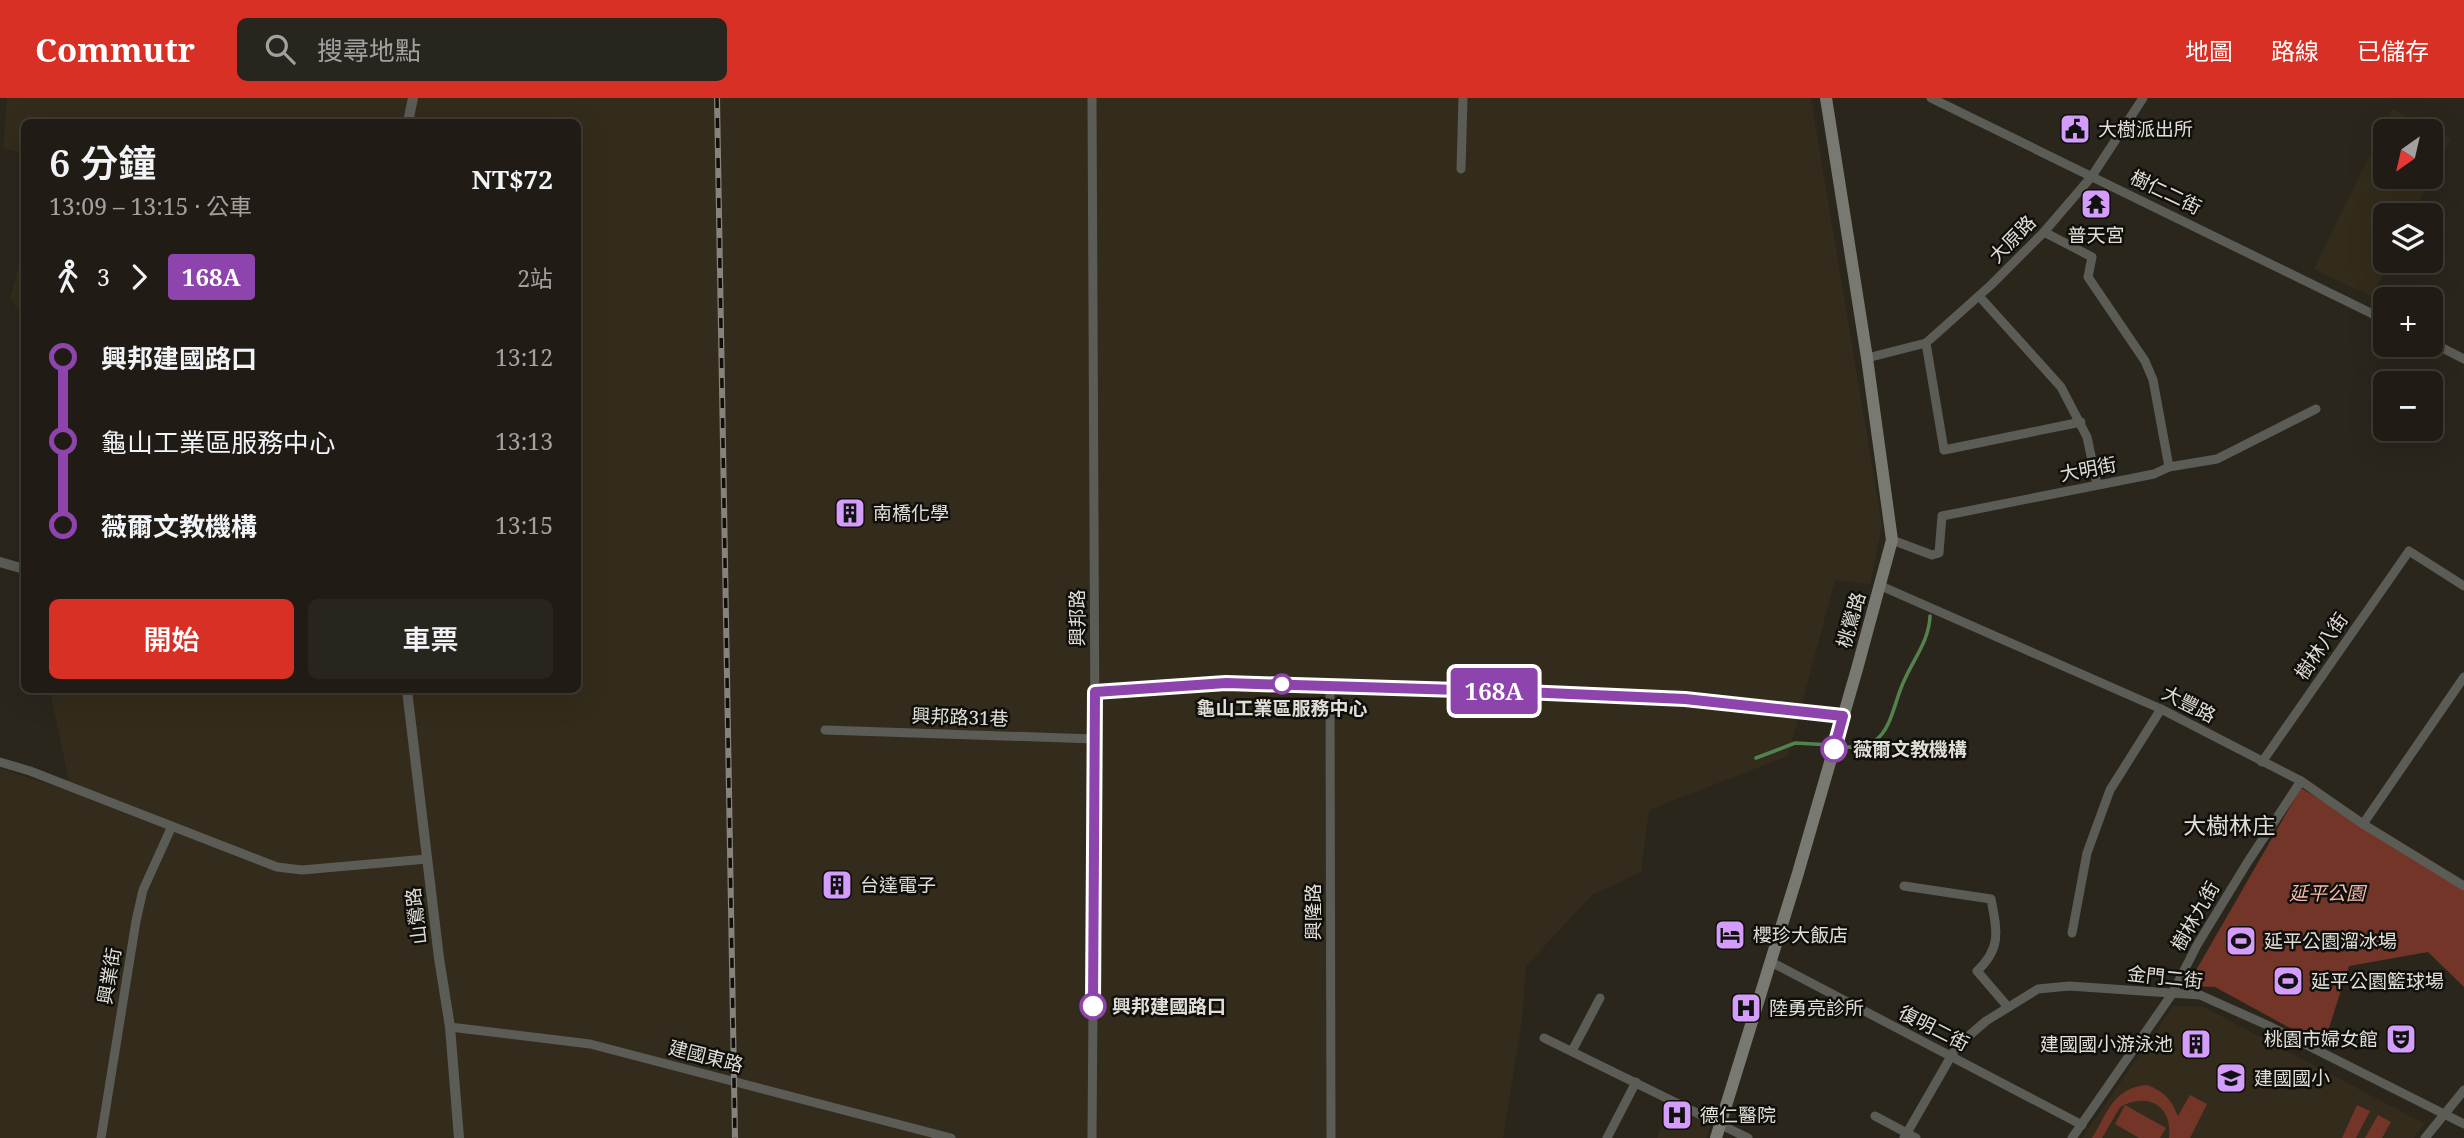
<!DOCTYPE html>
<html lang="zh-TW">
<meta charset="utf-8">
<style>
body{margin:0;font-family:"Noto Serif","Noto Sans TC",serif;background:#28251e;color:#f1f3f6;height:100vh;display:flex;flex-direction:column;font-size:26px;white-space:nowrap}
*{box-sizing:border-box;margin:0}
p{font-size:23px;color:#a2a1a0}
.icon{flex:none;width:38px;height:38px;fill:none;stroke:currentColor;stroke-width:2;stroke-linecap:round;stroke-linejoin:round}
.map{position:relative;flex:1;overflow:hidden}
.sheet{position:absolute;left:21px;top:21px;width:560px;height:574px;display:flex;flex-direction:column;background:#201c15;border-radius:10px;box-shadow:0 7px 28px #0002,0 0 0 2px #3d3a34}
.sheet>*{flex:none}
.badge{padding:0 14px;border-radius:5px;font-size:24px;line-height:46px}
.needle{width:46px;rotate:214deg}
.buttons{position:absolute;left:2373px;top:21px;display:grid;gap:14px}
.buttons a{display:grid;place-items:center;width:70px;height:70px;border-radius:10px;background:#201c15;box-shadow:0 7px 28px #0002,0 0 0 2px #3d3a34;font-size:35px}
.map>.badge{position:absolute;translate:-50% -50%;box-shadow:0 0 0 4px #fff}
.legs{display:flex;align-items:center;gap:10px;height:77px;padding:0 28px;font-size:23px}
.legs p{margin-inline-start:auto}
.summary{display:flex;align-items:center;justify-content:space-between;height:119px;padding:0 28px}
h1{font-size:38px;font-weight:600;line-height:52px}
.button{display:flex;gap:14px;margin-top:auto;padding:14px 28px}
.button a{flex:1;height:80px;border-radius:10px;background:#d93025;color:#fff;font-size:28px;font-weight:600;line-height:80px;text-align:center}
.button a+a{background:#28251e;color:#f1f3f6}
ul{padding:0 28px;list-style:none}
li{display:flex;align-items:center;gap:24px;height:84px;font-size:26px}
li i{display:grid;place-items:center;width:10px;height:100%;margin:0 9px;background:currentColor}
li i::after{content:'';width:18px;height:18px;margin:-9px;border:5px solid;border-radius:50%;background:#201c15}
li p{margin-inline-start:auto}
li:first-child i{background:linear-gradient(#0000 50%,currentColor 0)}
li:last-child i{background:linear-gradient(currentColor 50%,#0000 0)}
header{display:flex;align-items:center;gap:42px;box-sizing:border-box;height:98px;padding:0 35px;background:#d93025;color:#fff}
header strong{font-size:33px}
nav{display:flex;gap:38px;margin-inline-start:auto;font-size:24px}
.search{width:490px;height:63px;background:#28251e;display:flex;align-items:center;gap:18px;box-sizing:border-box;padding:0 24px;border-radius:10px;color:#a2a1a0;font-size:26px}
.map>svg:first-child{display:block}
.built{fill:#332c1c;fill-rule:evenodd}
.green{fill:#733528}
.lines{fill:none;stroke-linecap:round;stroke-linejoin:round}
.stream{stroke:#54824f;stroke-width:3.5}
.minor{stroke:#5b5c56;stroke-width:9}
.tertiary{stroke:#5b5c56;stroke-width:10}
.secondary{stroke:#787971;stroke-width:12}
.rail-casing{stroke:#87837b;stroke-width:6}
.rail{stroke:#110f0b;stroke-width:3.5;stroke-dasharray:10;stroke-linecap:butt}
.line-1-casing{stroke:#fff;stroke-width:16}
.line-1{stroke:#8e44ad;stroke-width:10}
.stop-1-dot{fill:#fff;stroke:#8e44ad;stroke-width:3.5}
.labels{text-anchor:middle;stroke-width:5;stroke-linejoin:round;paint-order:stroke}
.poi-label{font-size:19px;fill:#e1ded8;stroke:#110f0b;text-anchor:start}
.street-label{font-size:19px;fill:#e1ded8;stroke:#110f0b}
.stop-label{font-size:19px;font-weight:bold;fill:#e1ded8;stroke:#110f0b;text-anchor:start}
.park-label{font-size:19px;font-style:italic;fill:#f6b9ac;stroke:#110f0b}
.quarter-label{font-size:23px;fill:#e1ded8;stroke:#110f0b}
</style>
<header>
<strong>Commutr</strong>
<div class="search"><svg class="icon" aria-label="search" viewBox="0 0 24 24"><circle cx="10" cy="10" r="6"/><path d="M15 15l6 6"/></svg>搜尋地點</div>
<nav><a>地圖</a><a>路線</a><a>已儲存</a></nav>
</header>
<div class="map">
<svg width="2464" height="1040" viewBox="0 0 2464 1040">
<rect width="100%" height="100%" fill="#2b261c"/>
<g class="built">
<path d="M7 0H1811L1882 428 1870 486 1835 482 1788 658 1649 712 1641 774 1592 797 1526 868 1522 922 1503 1040H0V670L71 694 50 592H578V24H24V73L20 55 3 50Z"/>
<path d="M2392 11 2451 40 2413 117H2385V163H2390L2372 199 2314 171ZM2385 33H2431V79H2385Z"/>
<path d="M24 150V218L10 201Z"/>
<path d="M2173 908 2204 909 2425 1026 2414 1040H2082Z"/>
<path d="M1669 1007 1711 1026 1706 1040H1657Z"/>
</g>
<g class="green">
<path d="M2301 690 2464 788V889L2428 854 2349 868 2323 948 2215 889 2187 888Z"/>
<path d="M2147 987C2165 994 2170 1000 2178 1018L2190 997 2207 1006 2190 1040H2169C2173 1007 2147 994 2120 1009L2102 1040H2092C2108 1014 2113 990 2147 987Z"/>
<path d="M2125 1007 2166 1030 2160 1040H2139L2115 1026Z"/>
<path d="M2357 1007 2370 1013 2356 1040H2342Z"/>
<path d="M2378 1017 2391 1024 2382 1040H2365Z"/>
</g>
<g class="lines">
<g class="stream">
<path d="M1839 648C1852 650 1864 651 1876 642 1892 630 1895 601 1904 583 1914 560 1929 543 1930 518"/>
<path d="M1756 660 1795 645 1832 647"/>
</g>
<g class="minor">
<path d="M1931 0 2385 222"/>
<path d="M1461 71 1463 0"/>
<path d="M2044 134 2092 159 2088 179 2145 263 2153 282 2169 369"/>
<path d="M1979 198 2061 289 2087 339 2097 386"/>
<path d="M2431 244 2464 261"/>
<path d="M1926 245 1944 352 2081 324"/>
<path d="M1867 260 1926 245 1991 187 2044 134 2092 78 2143 0"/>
<path d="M1892 442 1932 457 1939 455 1942 418 2154 376 2169 369 2217 361 2316 311"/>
<path d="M1881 488 2161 611 2301 683 2363 726 2464 788"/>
<path d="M1330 588 1331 1040"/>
<path d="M1095 594 1226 585 1524 594 1685 601 1843 618"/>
<path d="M825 632 1095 641"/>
<path d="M0 664 30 673 277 769 302 772 427 761"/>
<path d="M2262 664 2409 453 2464 488"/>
<path d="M2363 726 2464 579"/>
<path d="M1904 788 1991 801C1997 832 2002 850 1977 873L2008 909"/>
<path d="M2072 835 2087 755 2110 692 2161 611"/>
<path d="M1771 864 2082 1027"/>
<path d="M450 929 590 946 951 1040"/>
<path d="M1544 940 1748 1040"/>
<path d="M1572 953 1600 900"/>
<path d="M1875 1018 1916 1040"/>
<path d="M101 1040 136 823 143 792 172 728"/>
<path d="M1092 1040 1095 641 1092 0"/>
<path d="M1607 1040 1636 984"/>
<path d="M1904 1040 1957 948 1986 923 2038 891 2069 888 2200 897 2267 927 2464 1026"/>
<path d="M2072 1040 2172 896 2197 847 2247 765 2301 683"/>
<path d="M2425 1040 2464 992"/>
</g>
<g class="tertiary">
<path d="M408 24 413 0"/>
<path d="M0 464 24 471"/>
<path d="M407 592 439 860 450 929 459 1040"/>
</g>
<path class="secondary" d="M1716 1040 1798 775 1857 571 1892 442 1867 260 1826 0"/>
<g class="rail-casing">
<path id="rail" d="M717 0 735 1040"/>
</g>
<use href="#rail" class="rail"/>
</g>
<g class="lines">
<g class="line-1-casing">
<path id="line-1" d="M1093 908 1095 594 1226 585 1524 594 1685 601 1843 618 1834 651"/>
</g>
<use href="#line-1" class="line-1"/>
</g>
<defs>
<g id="civic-square" transform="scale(1.575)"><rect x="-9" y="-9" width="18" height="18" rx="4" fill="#d49cfb" stroke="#110f0b"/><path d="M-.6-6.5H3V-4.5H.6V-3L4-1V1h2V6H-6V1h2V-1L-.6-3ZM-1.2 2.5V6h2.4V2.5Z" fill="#111"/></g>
<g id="temple-square" transform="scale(1.575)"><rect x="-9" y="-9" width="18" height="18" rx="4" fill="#d49cfb" stroke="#110f0b"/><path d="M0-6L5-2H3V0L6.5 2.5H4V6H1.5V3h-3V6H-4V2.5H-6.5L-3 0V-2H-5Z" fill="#111"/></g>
<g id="building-square" transform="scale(1.575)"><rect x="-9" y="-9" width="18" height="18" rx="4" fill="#d49cfb" stroke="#110f0b"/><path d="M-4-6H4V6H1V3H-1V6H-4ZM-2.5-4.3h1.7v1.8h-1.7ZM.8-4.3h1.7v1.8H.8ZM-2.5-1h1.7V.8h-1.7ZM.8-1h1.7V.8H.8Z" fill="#111"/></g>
<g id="hotel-square" transform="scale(1.575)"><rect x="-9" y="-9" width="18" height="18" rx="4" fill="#d49cfb" stroke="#110f0b"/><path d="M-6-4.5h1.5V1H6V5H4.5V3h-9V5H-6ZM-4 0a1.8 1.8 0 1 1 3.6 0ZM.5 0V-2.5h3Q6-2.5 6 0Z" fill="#111"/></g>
<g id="stadium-square" transform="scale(1.575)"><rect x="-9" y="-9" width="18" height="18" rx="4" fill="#d49cfb" stroke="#110f0b"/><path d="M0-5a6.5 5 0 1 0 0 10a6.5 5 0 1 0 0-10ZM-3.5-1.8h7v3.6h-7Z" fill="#111"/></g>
<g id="hospital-square" transform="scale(1.575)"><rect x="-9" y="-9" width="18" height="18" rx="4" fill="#d49cfb" stroke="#110f0b"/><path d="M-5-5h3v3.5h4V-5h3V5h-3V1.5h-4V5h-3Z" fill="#111"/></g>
<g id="theatre-square" transform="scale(1.575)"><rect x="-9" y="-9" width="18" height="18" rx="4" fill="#d49cfb" stroke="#110f0b"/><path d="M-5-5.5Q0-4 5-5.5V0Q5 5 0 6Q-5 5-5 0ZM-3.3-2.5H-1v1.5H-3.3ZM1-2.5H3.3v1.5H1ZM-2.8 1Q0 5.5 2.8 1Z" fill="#111"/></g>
<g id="school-square" transform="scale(1.575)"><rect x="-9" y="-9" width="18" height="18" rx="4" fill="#d49cfb" stroke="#110f0b"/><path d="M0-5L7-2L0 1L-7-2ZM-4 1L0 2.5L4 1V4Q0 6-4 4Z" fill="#111"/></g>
</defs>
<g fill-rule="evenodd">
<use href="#civic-square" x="2075" y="31"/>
<use href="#temple-square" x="2096" y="106"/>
<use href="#building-square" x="850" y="415"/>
<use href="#building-square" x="837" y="787"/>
<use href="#hotel-square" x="1730" y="837"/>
<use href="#stadium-square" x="2241" y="843"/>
<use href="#stadium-square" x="2288" y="883"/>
<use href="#hospital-square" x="1746" y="910"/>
<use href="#theatre-square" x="2401" y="941"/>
<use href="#building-square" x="2196" y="946"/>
<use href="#school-square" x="2231" y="980"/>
<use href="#hospital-square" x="1677" y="1017"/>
</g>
<g class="stop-1-dot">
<circle cx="1282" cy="586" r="9"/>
<circle cx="1834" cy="651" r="12"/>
<circle cx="1093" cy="908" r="12"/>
</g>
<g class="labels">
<g class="poi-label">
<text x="2098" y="38">大樹派出所</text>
<text x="2096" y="144" text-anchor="middle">普天宮</text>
<text x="873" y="422">南橋化學</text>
<text x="860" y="794">台達電子</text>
<text x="1753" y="844">櫻珍大飯店</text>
<text x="2264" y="850">延平公園溜冰場</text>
<text x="2311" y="890">延平公園籃球場</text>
<text x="1769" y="917">陸勇亮診所</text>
<text x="2378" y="948" text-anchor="end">桃園市婦女館</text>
<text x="2173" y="953" text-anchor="end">建國國小游泳池</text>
<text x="2254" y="987">建國國小</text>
<text x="1700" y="1024">德仁醫院</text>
</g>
<g class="street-label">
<text transform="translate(2166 94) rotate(26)" y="7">樹仁二街</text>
<text transform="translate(2012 141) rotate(-46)" y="7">大原路</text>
<text transform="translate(2088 371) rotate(-11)" y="7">大明街</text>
<text transform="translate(1077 520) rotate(-90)" y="7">興邦路</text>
<text transform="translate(1851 522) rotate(-74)" y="7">桃鶯路</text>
<text transform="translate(2321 548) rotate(-55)" y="7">樹林八街</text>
<text transform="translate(2189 606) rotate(27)" y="7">大豐路</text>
<text transform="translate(960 619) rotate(2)" y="7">興邦路31巷</text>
<text transform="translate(1313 814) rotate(-90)" y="7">興隆路</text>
<text transform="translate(416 818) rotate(-97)" y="7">山鶯路</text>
<text transform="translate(2195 818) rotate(-60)" y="7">樹林九街</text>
<text transform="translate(109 878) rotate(-80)" y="7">興業街</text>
<text transform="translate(2165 879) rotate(6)" y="7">金門二街</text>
<text transform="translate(1934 930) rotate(27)" y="7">復明二街</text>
<text transform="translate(706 958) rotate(14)" y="7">建國東路</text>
</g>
<g class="stop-label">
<text x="1282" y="617" text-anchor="middle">龜山工業區服務中心</text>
<text x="1853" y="658">薇爾文教機構</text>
<text x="1112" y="915">興邦建國路口</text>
</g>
<g class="park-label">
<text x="2327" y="802">延平公園</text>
</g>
<g class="quarter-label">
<text x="2229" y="736">大樹林庄</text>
</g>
</g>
</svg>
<div class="buttons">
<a><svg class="needle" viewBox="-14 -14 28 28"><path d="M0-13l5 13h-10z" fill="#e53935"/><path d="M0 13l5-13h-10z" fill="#a2a1a0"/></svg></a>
<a><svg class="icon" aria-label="layers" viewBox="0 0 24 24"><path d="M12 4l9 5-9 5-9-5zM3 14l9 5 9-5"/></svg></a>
<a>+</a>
<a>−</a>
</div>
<b class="badge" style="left:1494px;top:593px;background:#8e44ad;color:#fff">168A</b>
<section class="sheet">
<div class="summary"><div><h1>6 分鐘</h1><p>13:09 – 13:15 · 公車</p></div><b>NT$72</b></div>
<div class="legs"><svg class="icon" aria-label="walk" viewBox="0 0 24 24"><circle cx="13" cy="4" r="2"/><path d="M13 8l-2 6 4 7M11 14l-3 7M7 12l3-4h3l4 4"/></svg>3<svg class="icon" aria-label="forward" viewBox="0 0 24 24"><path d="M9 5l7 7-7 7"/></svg><b class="badge" style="background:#8e44ad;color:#fff">168A</b><p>2站</p></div>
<ul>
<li><i style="color:#8e44ad"></i><b>興邦建國路口</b><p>13:12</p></li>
<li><i style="color:#8e44ad"></i><span>龜山工業區服務中心</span><p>13:13</p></li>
<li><i style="color:#8e44ad"></i><b>薇爾文教機構</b><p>13:15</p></li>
</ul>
<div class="button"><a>開始</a><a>車票</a></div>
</section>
</div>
